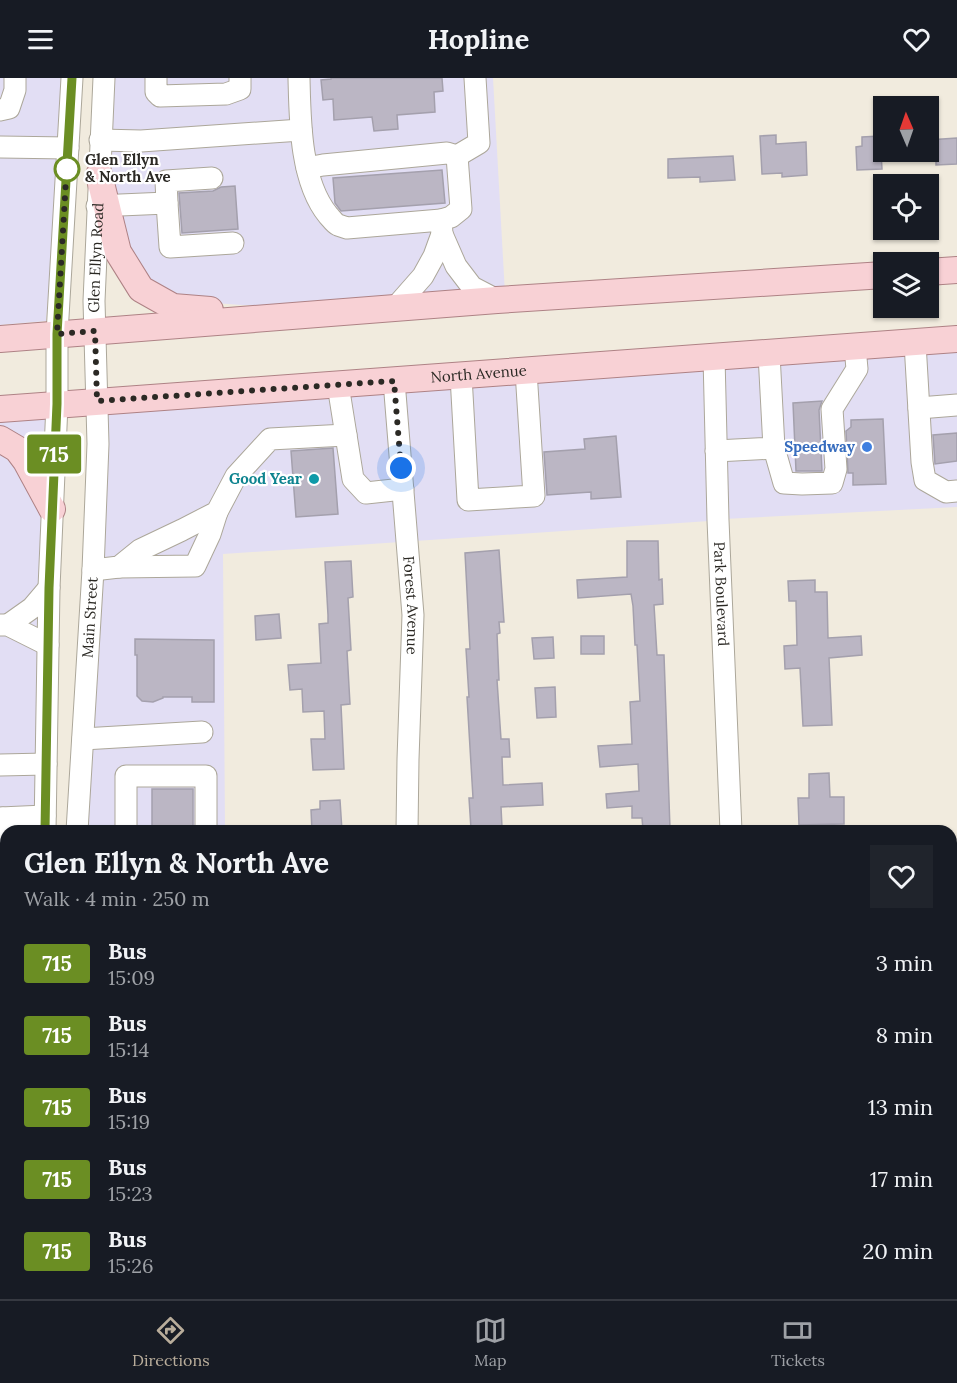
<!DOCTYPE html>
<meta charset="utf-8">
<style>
body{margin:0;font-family:Lora,serif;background:#20242c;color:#f1f3f6;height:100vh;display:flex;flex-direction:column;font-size:22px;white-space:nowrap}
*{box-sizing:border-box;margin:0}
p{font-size:20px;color:#9ea1a6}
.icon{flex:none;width:33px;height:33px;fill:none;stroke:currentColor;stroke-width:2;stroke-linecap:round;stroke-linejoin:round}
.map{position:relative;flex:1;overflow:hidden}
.drawer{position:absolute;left:0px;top:747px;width:957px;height:474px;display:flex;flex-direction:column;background:#171b24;border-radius:18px 18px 0 0;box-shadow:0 2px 4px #0004}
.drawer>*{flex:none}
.badge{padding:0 12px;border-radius:4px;font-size:21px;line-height:39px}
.needle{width:39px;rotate:358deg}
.buttons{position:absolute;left:873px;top:18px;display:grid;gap:12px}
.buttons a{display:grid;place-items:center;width:66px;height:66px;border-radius:0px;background:#171b24;box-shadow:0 2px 4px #0004;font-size:30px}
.you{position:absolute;width:30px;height:30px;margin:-15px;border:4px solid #fff;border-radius:50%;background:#1a73e8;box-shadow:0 0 0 9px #1a73e833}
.map>.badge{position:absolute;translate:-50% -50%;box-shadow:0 0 0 3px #fff}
.round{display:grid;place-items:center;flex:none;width:63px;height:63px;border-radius:0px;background:#20242c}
.overview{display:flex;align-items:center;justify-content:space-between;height:102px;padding:0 24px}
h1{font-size:28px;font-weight:800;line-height:45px}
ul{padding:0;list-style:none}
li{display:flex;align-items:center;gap:18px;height:72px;padding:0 24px}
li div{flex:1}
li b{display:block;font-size:22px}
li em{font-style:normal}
li .badge{min-width:66px;font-weight:700;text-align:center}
header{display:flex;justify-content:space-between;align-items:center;height:78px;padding:0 24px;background:#171b24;font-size:27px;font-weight:800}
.tab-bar{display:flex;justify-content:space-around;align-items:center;height:84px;border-top:2px solid #363941;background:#171b24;font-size:16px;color:#9ea1a6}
.tab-bar a{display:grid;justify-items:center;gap:3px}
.tab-bar .current{color:#b9ad9b}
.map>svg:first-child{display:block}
.commercial{fill:#e2def4}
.building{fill:#bbb6c4;stroke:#a4a0ad;stroke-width:1.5}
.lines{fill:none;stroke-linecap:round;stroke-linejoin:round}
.minor-casing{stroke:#aca79a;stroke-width:23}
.major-casing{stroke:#ae8285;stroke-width:28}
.minor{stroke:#fff;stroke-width:21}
.major{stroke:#f8d1d5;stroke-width:26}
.line-casing{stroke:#fff;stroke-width:14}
.line{stroke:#6b8e23;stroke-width:9}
.walk{stroke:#2b2924;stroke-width:6;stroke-dasharray:0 10.8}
.stop-dot{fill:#fff;stroke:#6b8e23;stroke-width:3}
.shop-dot{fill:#3f7fe0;stroke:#fff;stroke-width:2}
.culture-dot{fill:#0f9aa8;stroke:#fff;stroke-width:2}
.labels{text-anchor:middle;stroke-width:4.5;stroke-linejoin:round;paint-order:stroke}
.stop-label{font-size:15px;font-weight:bold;fill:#2b2924;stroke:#fff;text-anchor:start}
.street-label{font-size:15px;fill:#2b2924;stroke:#fff}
.shop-label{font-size:15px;font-weight:bold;fill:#366cbe;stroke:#fff;text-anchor:end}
.culture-label{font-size:15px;font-weight:bold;fill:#0d838f;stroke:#fff;text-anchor:end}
</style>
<header><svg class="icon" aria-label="menu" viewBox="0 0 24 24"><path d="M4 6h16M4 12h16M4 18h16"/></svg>Hopline<svg class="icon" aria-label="heart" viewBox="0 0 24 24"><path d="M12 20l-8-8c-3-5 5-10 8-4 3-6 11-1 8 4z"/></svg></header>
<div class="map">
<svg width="957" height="1221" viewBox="0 0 957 1221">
<rect width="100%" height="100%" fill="#f1ebde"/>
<g class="commercial">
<path d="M0 0H67L46 243 0 247Z"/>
<path d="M105 0H493L505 216 345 229 241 227 177 222 147 207 125 169 106 94Z"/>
<path d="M957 266V429L724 441 718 284Z"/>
<path d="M704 287 709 443 223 476 225 753H78L102 334Z"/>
<path d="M48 338 36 753H6V833L0 834V342Z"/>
</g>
<g class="building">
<path d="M331 0H442L443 13 434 14 435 34 397 37 398 51 374 53 372 39 334 42 333 21 323 22 321 2 331 1Z"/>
<path d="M776 57V66L806 64 807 97 782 99V95L762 96 760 58Z"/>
<path d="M880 58 882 91 857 92 856 69 862 68V59Z"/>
<path d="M957 60V86L936 87V80H928V62Z"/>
<path d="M733 78 735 102 700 104V99L668 100V81Z"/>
<path d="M442 92 445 125 341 133 335 125 333 100Z"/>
<path d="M235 108 238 151 182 155 179 115 213 113 221 109Z"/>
<path d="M822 323 819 332 822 393H796L793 325Z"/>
<path d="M883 341 886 406 853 407V395H848L846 353 851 349V342Z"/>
<path d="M957 355V383L935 386 933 357Z"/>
<path d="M616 358 621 419 591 421V414L547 417 544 374 585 371 584 361Z"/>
<path d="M333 370 338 436 296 439 291 373Z"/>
<path d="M627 463H658L659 502 662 501 663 526 654 527 657 577H664L670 751 643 752 642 740H632V728L607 730 606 716 639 713 638 686 600 689 598 668 632 666 630 624 640 623 637 567H635L633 528 631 516 578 520 577 502 627 499Z"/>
<path d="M499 472 504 544H499L500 555 497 556 499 602H497L501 661H509L510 679H502L503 707 542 705 543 727 501 729 502 749 471 751 469 720H473L467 619H469L466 571H470L465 475Z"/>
<path d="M351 483 353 519 348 520 351 572 347 573 350 626 341 627 344 691 313 692 311 661H325L324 633 303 634 302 611 290 612 288 587 321 585 319 546 328 545V537L325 484Z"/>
<path d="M815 502V514H827L828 560 861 558 862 577 829 580 832 647 803 648 800 590 785 591 784 568 797 567 796 523H789L788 503Z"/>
<path d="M279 536 281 560 256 562 255 538Z"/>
<rect x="581" y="558" width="23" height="18"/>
<path d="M553 559 554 580 534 581 532 560Z"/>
<path d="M135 561 214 562V624H192V619H163V620L153 624 142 623 137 618V577H135Z"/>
<path d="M555 609 556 639 537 640 535 610Z"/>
<path d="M829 695 830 719H844V746L799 747 798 720H809V696Z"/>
<rect x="152" y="711" width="41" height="42"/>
<path d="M340 722 342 753H312L311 732 320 731V723Z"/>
</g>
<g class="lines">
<g class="minor-casing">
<g id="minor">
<path d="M156 0V14L160 18 226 16 240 11V0"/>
<path d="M299 0C300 41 300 103 328 137 331 140 334 145 338 147 341 148 344 149 347 150L441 142 442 156 434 178 423 198 394 231"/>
<path d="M0 32 9 30 15 12V0"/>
<path d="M100 62 141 63 301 52"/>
<path d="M0 69 68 70"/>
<path d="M457 78 479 65 475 0"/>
<path d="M307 90 323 87 447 75 457 78 461 131 451 139 441 142"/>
<path d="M167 125 166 103 212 100"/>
<path d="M97 128 167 125 170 169 233 165"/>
<path d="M442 156 456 188 472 209 497 222"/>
<path d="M915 265 922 384 925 402 946 414 957 413"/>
<path id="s1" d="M714 279 718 442 731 753"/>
<path d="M461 298 468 422 534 418 526 293"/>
<path id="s2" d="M394 303 413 537 408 681 407 753"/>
<path d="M338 307 353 401 366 415 403 411"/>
<path d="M919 330 957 327"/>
<path d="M774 370 784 405 802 406 832 405 836 391 832 331 857 291 855 269"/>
<path d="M716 373 774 370 769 276"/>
<path d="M119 489 195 488 210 456 217 434"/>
<path d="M93 492 119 489 140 472 182 452 217 434 236 398 270 361 346 357"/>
<path d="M0 547H8L48 567"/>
<path d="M8 547 32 530 49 510"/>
<path d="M83 661 202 654"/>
<path d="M0 687 46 686"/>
<path d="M0 740 45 738"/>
<path d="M3 740 6 806"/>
<path d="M45 753 49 510 57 326V256L72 0"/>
<path id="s3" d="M77 753 93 492 98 366 94 223 104 0"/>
<path d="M126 753V698H206V753"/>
<path d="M0 823H6"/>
<path d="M0 857H6"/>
<path d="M951 1029H957"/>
<path d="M0 1032H6"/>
<path d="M0 1150H6"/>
<path d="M750 1215V1221"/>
<path d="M47 1221V1215"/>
<path d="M415 1221V1215"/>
</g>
</g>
<g class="major-casing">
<g id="major">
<path d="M99 97 118 174 141 211 173 229 210 232"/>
<path d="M928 194 957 192"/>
<path d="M0 261 497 222 884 197"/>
<path id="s4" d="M0 331 957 261"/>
<path d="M0 361 17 371 26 383 52 431"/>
</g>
</g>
<use href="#minor" class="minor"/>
<use href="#major" class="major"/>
</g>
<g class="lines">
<g class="line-casing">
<path id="line" d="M45 753 49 510 57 326V256L72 0"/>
</g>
<use href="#line" class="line"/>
<path class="walk" d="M67 91V84L57 256 95 253 97 323 394 303 401 390"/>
</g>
<circle class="stop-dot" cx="67" cy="91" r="12"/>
<circle class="shop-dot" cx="867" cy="369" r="6"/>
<circle class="culture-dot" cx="314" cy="401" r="6"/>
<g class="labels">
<g class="stop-label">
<text x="85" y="87">Glen Ellyn<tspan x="85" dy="17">&amp; North Ave</tspan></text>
</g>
<g class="street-label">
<text dy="5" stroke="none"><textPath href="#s3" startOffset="574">Glen Ellyn Road</textPath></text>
<text dy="5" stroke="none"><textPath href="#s4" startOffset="480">North Avenue</textPath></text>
<text dy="5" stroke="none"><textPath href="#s1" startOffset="237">Park Boulevard</textPath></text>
<text dy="5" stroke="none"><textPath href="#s2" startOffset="225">Forest Avenue</textPath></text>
<text dy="5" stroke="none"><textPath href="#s3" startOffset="214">Main Street</textPath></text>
</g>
<g class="shop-label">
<text x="855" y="374">Speedway</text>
</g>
<g class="culture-label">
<text x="302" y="406">Good Year</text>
</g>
</g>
</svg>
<div class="buttons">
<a><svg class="needle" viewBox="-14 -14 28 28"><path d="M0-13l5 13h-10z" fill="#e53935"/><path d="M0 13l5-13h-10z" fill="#9ea1a6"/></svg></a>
<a><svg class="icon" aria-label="locate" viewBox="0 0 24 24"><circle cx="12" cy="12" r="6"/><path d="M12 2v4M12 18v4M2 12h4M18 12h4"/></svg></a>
<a><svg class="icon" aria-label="layers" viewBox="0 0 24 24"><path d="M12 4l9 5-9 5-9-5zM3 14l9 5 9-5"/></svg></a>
</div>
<div class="you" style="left:401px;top:390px"></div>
<b class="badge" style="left:54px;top:376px;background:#6b8e23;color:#fff">715</b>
<section class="drawer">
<div class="overview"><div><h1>Glen Ellyn &amp; North Ave</h1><p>Walk · 4 min · 250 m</p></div><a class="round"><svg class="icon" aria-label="heart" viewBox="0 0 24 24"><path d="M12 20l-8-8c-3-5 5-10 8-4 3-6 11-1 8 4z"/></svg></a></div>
<ul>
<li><span class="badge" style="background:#6b8e23;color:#fff">715</span><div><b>Bus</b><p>15:09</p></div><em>3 min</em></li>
<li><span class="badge" style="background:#6b8e23;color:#fff">715</span><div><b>Bus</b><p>15:14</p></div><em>8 min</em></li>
<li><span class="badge" style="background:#6b8e23;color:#fff">715</span><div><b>Bus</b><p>15:19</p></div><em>13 min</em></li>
<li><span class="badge" style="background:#6b8e23;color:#fff">715</span><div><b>Bus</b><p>15:23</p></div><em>17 min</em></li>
<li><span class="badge" style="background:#6b8e23;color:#fff">715</span><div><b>Bus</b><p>15:26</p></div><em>20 min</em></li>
</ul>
</section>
</div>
<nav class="tab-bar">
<a class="current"><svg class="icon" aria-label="directions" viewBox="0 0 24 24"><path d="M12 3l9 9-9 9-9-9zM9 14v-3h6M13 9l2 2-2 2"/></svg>Directions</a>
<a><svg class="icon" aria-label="map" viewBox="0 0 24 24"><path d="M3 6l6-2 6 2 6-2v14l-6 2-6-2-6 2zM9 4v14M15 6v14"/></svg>Map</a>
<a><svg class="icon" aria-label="tickets" viewBox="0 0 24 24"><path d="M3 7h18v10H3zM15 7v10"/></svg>Tickets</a>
</nav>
